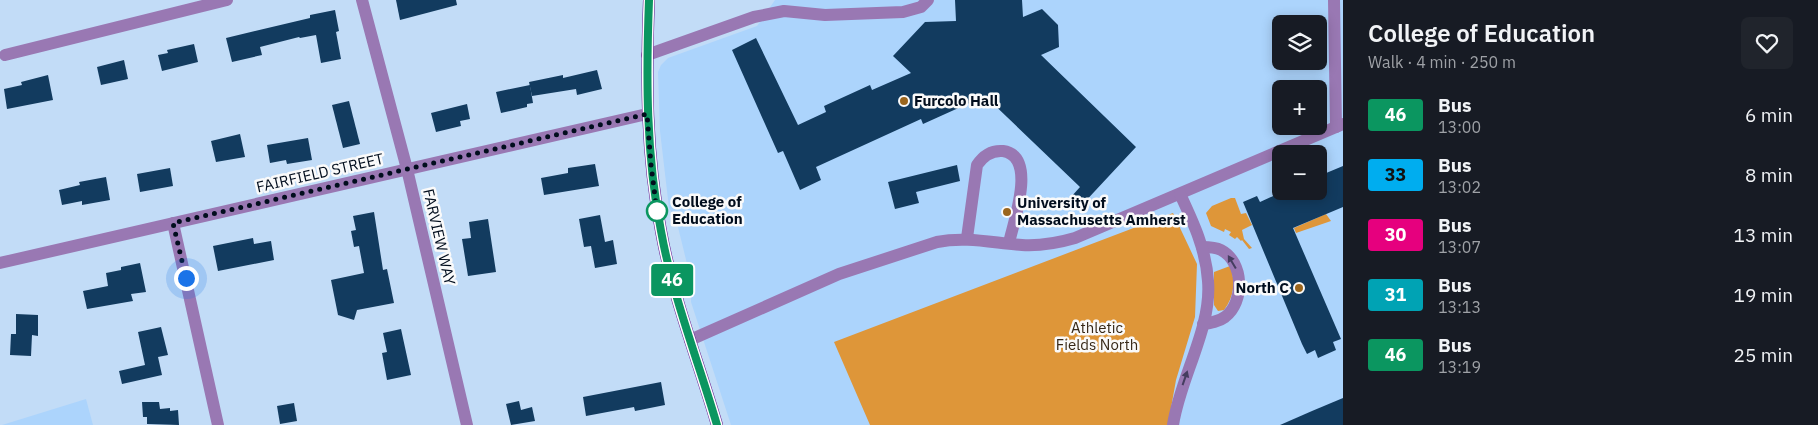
<!DOCTYPE html>
<meta charset="utf-8">
<style>
body{margin:0;font-family:"IBM Plex Sans",sans-serif;background:#20242c;color:#f1f3f6;height:100vh;display:flex;flex-direction:column;font-size:19px;white-space:nowrap}
*{box-sizing:border-box;margin:0}
p{font-size:16px;color:#9ea1a6}
.icon{flex:none;width:28px;height:28px;fill:none;stroke:currentColor;stroke-width:2;stroke-linecap:round;stroke-linejoin:round}
.map{position:relative;flex:1;overflow:hidden}
.sheet{display:flex;flex-direction:column;background:#171b24;width:475px}
.sheet>*{flex:none}
.badge{padding:0 10px;border-radius:4px;font-size:18px;line-height:32px}
.tools{position:absolute;left:1272px;top:15px;display:grid;gap:10px}
.tools a{display:grid;place-items:center;width:55px;height:55px;border-radius:8px;background:#171b24;box-shadow:0 2px 12px #0003;font-size:25px}
.you{position:absolute;width:25px;height:25px;margin:-12px;border:4px solid #fff;border-radius:50%;background:#1a73e8;box-shadow:0 0 0 8px #1a73e833}
.map>.badge{position:absolute;translate:-50% -50%;box-shadow:0 0 0 2px #fff}
.round{display:grid;place-items:center;flex:none;width:52px;height:52px;border-radius:8px;background:#20242c}
.overview{display:flex;align-items:center;justify-content:space-between;height:85px;padding:0 25px}
h1{font-size:24px;font-weight:600;line-height:38px}
ul{padding:0;list-style:none}
li{display:flex;align-items:center;gap:15px;height:60px;padding:0 25px}
li div{flex:1}
li b{display:block;font-size:19px}
li em{font-style:normal}
li .badge{min-width:55px;font-weight:700;text-align:center}
main{display:flex;flex:1;min-height:0}
.map>svg:first-child{display:block}
.built{fill:#acd4fc;fill-rule:evenodd}
.green{fill:#de9639}
.building{fill:#123b5f}
.lines{fill:none;stroke-linecap:round;stroke-linejoin:round}
.minor{stroke:#9978b3;stroke-width:12}
.major{stroke:#63198d;stroke-width:12}
.oneway{fill:#453d60}
.line-casing{stroke:#fff;stroke-width:11}
.line{stroke:#0b9660;stroke-width:8}
.walk{stroke:#010d1d;stroke-width:5;stroke-dasharray:0 9}
.poi-dot{fill:#9a651d;stroke:#fafafa;stroke-width:2}
.stop-dot{fill:#fff;stroke:#0b9660;stroke-width:2.5}
.labels{text-anchor:middle;stroke-width:5;stroke-linejoin:round;paint-order:stroke}
.poi-label{font-size:15px;font-weight:bold;fill:#010d1d;stroke:#fafafa;text-anchor:start}
.street-label{font-size:15px;fill:#010d1d;stroke:#fafafa}
.stop-label{font-size:15px;font-weight:bold;fill:#010d1d;stroke:#fafafa;text-anchor:start}
.park-label{font-size:15px;fill:#372817;stroke:#fafafa}
</style>
<main>
<div class="map">
<svg width="1343" height="425" viewBox="0 0 1343 425">
<rect width="100%" height="100%" fill="#c2dcf7"/>
<g class="built">
<path d="M775 0H1343V425H731L691 302V280L676 219 669 208 660 131 658 72 661 65 668 58 757 26ZM1281 24H1319V61H1281ZM1281 89H1319V126H1281ZM1281 154H1319V191H1281Z"/>
<path d="M86 399 93 425H2Z"/>
</g>
<g class="green">
<path d="M1231 198H1235L1241 214 1246 213 1252 225 1242 230 1244 239 1252 248 1249 249 1242 240 1241 241 1237 237 1235 239 1229 235 1231 232 1225 229 1224 232 1211 226 1206 213 1212 206Z"/>
<path d="M1173 213 1197 264 1195 317 1176 380 1168 425H870L834 342Z"/>
<path d="M1326 214 1331 221 1296 233 1294 228Z"/>
<path d="M1230 266C1236 281 1234 297 1224 310L1218 311 1214 305V272Z"/>
</g>
<g class="building">
<path d="M396 0H456L457 5 400 20Z"/>
<path d="M955 0H1022L1023 17 1042 9 1058 25 1059 47 1041 55 1136 147 1081 206 1071 197 1080 187 985 96 923 124 921 119 816 167 821 180 800 190 783 151 778 153 732 50 756 38 798 125 826 112 824 106 870 85 872 90 911 73 893 56 925 22 956 21Z"/>
<path d="M335 10 339 31 336 32 341 59 321 63 316 35 300 38 299 37 260 47 262 55 232 62 226 38 310 18V15Z"/>
<path d="M194 44 198 62 162 71 158 55 168 53 167 50Z"/>
<path d="M124 60 128 79 101 85 97 67Z"/>
<path d="M597 70 602 89 577 95 576 89 532 96 529 82 563 75V78Z"/>
<path d="M48 75 53 100 7 109 4 89 22 85 21 82Z"/>
<path d="M530 85 533 103 527 104V107L501 113 496 92Z"/>
<path d="M349 101 360 144 343 148 332 105Z"/>
<path d="M467 104 470 119 460 121 461 126 436 132 431 113Z"/>
<path d="M240 134 245 157 216 162 211 141Z"/>
<path d="M308 138 312 160 287 164 286 160 270 163 267 145Z"/>
<path d="M595 164 599 186 544 195 541 178 568 173V168Z"/>
<path d="M957 165 960 181 916 192 919 203 895 209 888 182Z"/>
<path d="M1343 166V207L1293 228 1341 339 1333 342 1336 350 1318 358 1315 350 1307 354 1302 344 1243 202 1257 196 1260 202 1284 191H1319V176Z"/>
<path d="M170 168 173 186 140 192 137 174Z"/>
<path d="M106 177 110 200 82 205V201L62 205 59 190 80 185 79 182Z"/>
<path d="M374 212 383 270 387 269 394 303 357 310 354 320 338 315 331 280 364 273 359 246 354 247 351 231 356 230 353 216Z"/>
<path d="M600 215 605 242 613 240 617 264 595 268 591 246 584 247 579 219Z"/>
<path d="M488 219 496 272 468 276 462 239 471 238 469 222Z"/>
<path d="M253 238 254 244 271 241 274 260 218 271 213 246Z"/>
<path d="M140 263 146 292 131 294 133 301 87 309 83 291 108 286 106 273 121 270V267Z"/>
<path d="M16 314 38 315V336L32 335 31 356 10 355 11 334H16Z"/>
<path d="M161 327 168 355 158 357 162 375 122 384 119 371 145 365 138 332Z"/>
<path d="M401 329 411 375 387 380 382 353 387 352 383 333Z"/>
<path d="M661 382 665 405 635 411 634 407 586 416 583 397Z"/>
<path d="M1343 398V425H1280L1312 411Z"/>
<path d="M519 401 521 410 532 407 535 421 511 425 506 404Z"/>
<path d="M142 402H159L160 409 170 408V411L178 410 179 425 147 424V417H143Z"/>
<path d="M294 403 297 421 280 424 277 406Z"/>
</g>
<g class="lines">
<g class="minor">
<path d="M362 0 407 169 467 425"/>
<path d="M1334 0 1336 127"/>
<path d="M5 55 227 0"/>
<path d="M647 55 754 17 784 11 825 15 903 12 921 7 928 0"/>
<path d="M173 223 218 425"/>
<path d="M967 238 977 165C983 156 991 150 1003 151 1038 156 1013 223 1009 243"/>
<path d="M1202 247C1209 247 1215 247 1221 250 1244 262 1245 302 1225 317 1218 322 1211 323 1203 324"/>
<path d="M0 263 647 114"/>
<path d="M690 340 839 274 937 242C966 236 993 243 1022 245 1040 246 1058 243 1075 238L1343 124"/>
<path d="M1173 425C1180 378 1212 328 1208 281 1206 249 1193 222 1180 194"/>
</g>
<path class="major" d="M649 0C646 78 646 155 661 231 673 298 698 360 717 425"/>
</g>
<defs><path id="oneway-solid" d="M-6-.8H1V-3.2L6.5 0L1 3.2V.8H-6Z" transform="scale(1.25)"/></defs>
<g class="oneway">
<use href="#oneway-solid" transform="translate(1232 262) rotate(-121)"/>
<use href="#oneway-solid" transform="translate(1185 378) rotate(-71)"/>
</g>
<g class="lines">
<g class="line-casing">
<path id="line" d="M649 0C646 78 646 155 661 231 673 298 698 360 717 425"/>
</g>
<use href="#line" class="line"/>
<path class="walk" d="M186 278 173 223 647 114 651 165 657 212V211"/>
</g>
<g class="poi-dot">
<circle cx="904" cy="101" r="5"/>
<circle cx="1007" cy="212" r="5"/>
<circle cx="1299" cy="288" r="5"/>
</g>
<circle class="stop-dot" cx="657" cy="211" r="10"/>
<g class="labels">
<g class="poi-label">
<text x="914" y="106">Furcolo Hall</text>
<text x="1017" y="208">University of<tspan x="1017" dy="17">Massachusetts Amherst</tspan></text>
<text x="1289" y="293" text-anchor="end">North C</text>
</g>
<g class="street-label">
<text transform="translate(320 173) rotate(-13)" y="5">FAIRFIELD STREET</text>
<text transform="translate(439 237) rotate(77)" y="5">FARVIEW WAY</text>
</g>
<g class="stop-label">
<text x="672" y="207">College of<tspan x="672" dy="17">Education</tspan></text>
</g>
<g class="park-label">
<text x="1097" y="333">Athletic<tspan x="1097" dy="17">Fields North</tspan></text>
</g>
</g>
</svg>
<div class="tools">
<a><svg class="icon" aria-label="layers" viewBox="0 0 24 24"><path d="M12 4l9 5-9 5-9-5zM3 14l9 5 9-5"/></svg></a>
<a>+</a>
<a>−</a>
</div>
<div class="you" style="left:186px;top:278px"></div>
<b class="badge" style="left:672px;top:280px;background:#0b9660;color:#fff">46</b>
</div>
<section class="sheet">
<div class="overview"><div><h1>College of Education</h1><p>Walk · 4 min · 250 m</p></div><a class="round"><svg class="icon" aria-label="heart" viewBox="0 0 24 24"><path d="M12 20l-8-8c-3-5 5-10 8-4 3-6 11-1 8 4z"/></svg></a></div>
<ul>
<li><span class="badge" style="background:#0b9660;color:#fff">46</span><div><b>Bus</b><p>13:00</p></div><em>6 min</em></li>
<li><span class="badge" style="background:#00adef;color:#111">33</span><div><b>Bus</b><p>13:02</p></div><em>8 min</em></li>
<li><span class="badge" style="background:#e6007e;color:#fff">30</span><div><b>Bus</b><p>13:07</p></div><em>13 min</em></li>
<li><span class="badge" style="background:#00a3b4;color:#fff">31</span><div><b>Bus</b><p>13:13</p></div><em>19 min</em></li>
<li><span class="badge" style="background:#0b9660;color:#fff">46</span><div><b>Bus</b><p>13:19</p></div><em>25 min</em></li>
</ul>
</section>
</main>
